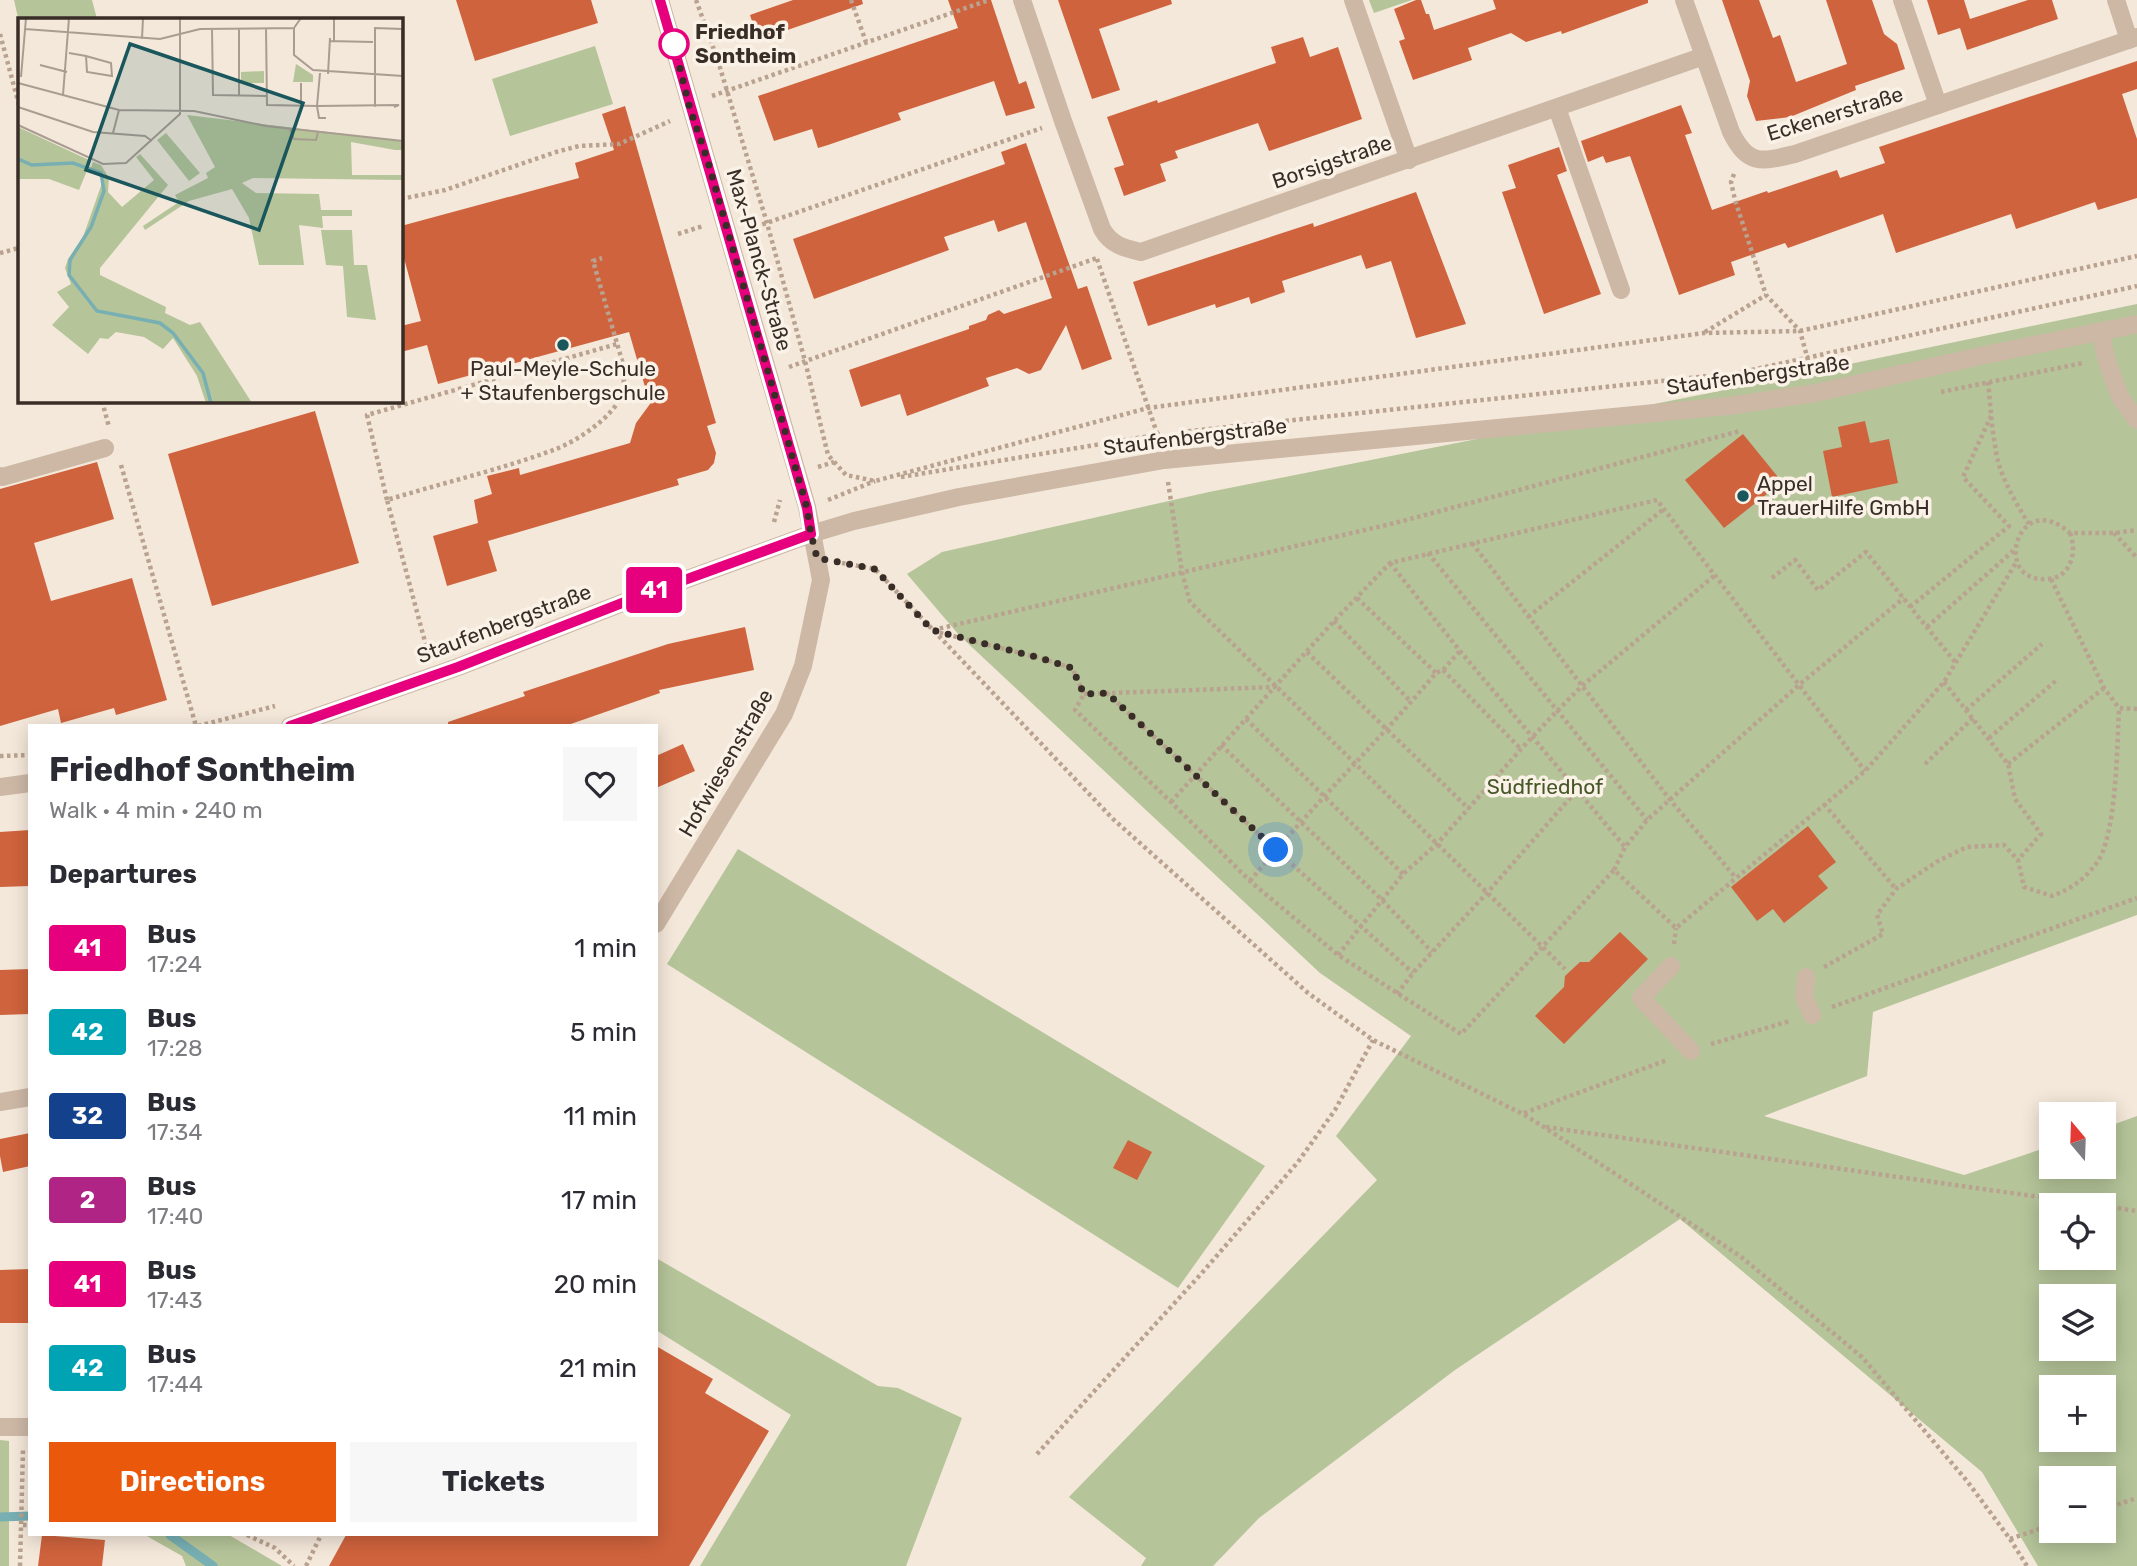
<!DOCTYPE html>
<meta charset="utf-8">
<style>
body{margin:0;font-family:Rubik,sans-serif;background:#f7f7f7;color:#2b2b33;height:100vh;display:flex;flex-direction:column;font-size:26px;white-space:nowrap}
*{box-sizing:border-box;margin:0}
p{font-size:23px;color:#7c7c81}
.icon{flex:none;width:38px;height:38px;fill:none;stroke:currentColor;stroke-width:2;stroke-linecap:round;stroke-linejoin:round}
.map{position:relative;flex:1;overflow:hidden}
.details{position:absolute;left:28px;top:724px;width:630px;height:812px;display:flex;flex-direction:column;background:#fff;border-radius:0px;box-shadow:0 4px 18px #0003}
.details>*{flex:none}
.badge{padding:0 14px;border-radius:5px;font-size:24px;line-height:46px}
.needle{width:46px;rotate:341deg}
.tools{position:absolute;left:2039px;top:1102px;display:grid;gap:14px}
.tools a{display:grid;place-items:center;width:77px;height:77px;border-radius:0px;background:#fff;box-shadow:0 4px 18px #0003;font-size:35px}
.you{position:absolute;width:35px;height:35px;margin:-18px;border:5px solid #fff;border-radius:50%;background:#1a73e8;box-shadow:0 0 0 10px #1a73e833}
.map>.badge{position:absolute;translate:-50% -50%;box-shadow:0 0 0 4px #fff}
h2{padding:0 21px;font-size:26px;line-height:63px}
.round{display:grid;place-items:center;flex:none;width:74px;height:74px;border-radius:0px;background:#f7f7f7}
.summary{display:flex;align-items:center;justify-content:space-between;height:119px;padding:0 21px}
h1{font-size:33px;font-weight:700;line-height:52px}
.cta{display:flex;gap:14px;margin-top:auto;padding:14px 21px}
.cta a{flex:1;height:80px;border-radius:0px;background:#ea580c;color:#fff;font-size:28px;font-weight:700;line-height:80px;text-align:center}
.cta a+a{background:#f7f7f7;color:#2b2b33}
ul{padding:0;list-style:none}
li{display:flex;align-items:center;gap:21px;height:84px;padding:0 21px}
li div{flex:1}
li b{display:block;font-size:26px}
li em{font-style:normal}
li .badge{min-width:77px;font-weight:700;text-align:center}
.map>svg:first-child{display:block}
.green{fill:#b5c499;fill-rule:evenodd}
.lines{fill:none;stroke-linecap:round;stroke-linejoin:round}
.stream{stroke:#77afb3;stroke-width:9}
.building{fill:#cf633d}
.path{stroke:#b9a28f;stroke-width:4.5;stroke-dasharray:3.5 3.5;stroke-linecap:butt}
.minor{stroke:#cdb8a5;stroke-width:18}
.line-casing{stroke:#fff;stroke-width:16}
.line{stroke:#e6007e;stroke-width:10}
.walk{stroke:#382d27;stroke-width:7;stroke-dasharray:0 12.6}
.stop-dot{fill:#fff;stroke:#e6007e;stroke-width:3.5}
.poi-dot{fill:#19575d;stroke:#fbf2e7;stroke-width:2.5}
.labels{text-anchor:middle;stroke-width:7;stroke-linejoin:round;paint-order:stroke}
.stop-label{font-size:21px;font-weight:bold;fill:#382d27;stroke:#fbf2e7;text-anchor:start}
.street-label{font-size:21px;fill:#382d27;stroke:#fbf2e7}
.poi-label{font-size:21px;fill:#382d27;stroke:#fbf2e7}
.park-label{font-size:21px;fill:#465829;stroke:#fbf2e7}
.inset-river{fill:none;stroke:#77afb3;stroke-width:3.5}
.inset-road{fill:none;stroke:#a99d92;stroke-width:2}
.view{fill:#19575d;fill-opacity:0.15;stroke:#19575d;stroke-width:3.5}
.inset-edge{fill:none;stroke:#382d27;stroke-width:3.5}
</style>
<div class="map">
<svg width="2137" height="1566" viewBox="0 0 2137 1566">
<rect width="100%" height="100%" fill="#f4e8da"/>
<g class="green">
<path d="M14 0H92L97 19H19V22Z"/>
<path d="M1369 0H1412L1374 13Z"/>
<path d="M595 46 613 104 510 136 492 79Z"/>
<path d="M2137 304V915L1873 1012 1867 1076 1764 1116 1964 1175 2051 1146V1167H2104V1128L2137 1116V1566H2038L1982 1472 1680 1219 1455 1370 1259 1518 1213 1566H1141L1146 1558 1069 1497 1377 1180 1336 1136 1411 1036 1320 973 959 635 907 574 942 552 1209 492 1745 386ZM2051 1206H2104V1258H2051ZM2051 1297H2104V1349H2051ZM2051 1388H2104V1440H2051ZM2051 1479H2104V1531H2051Z"/>
<path d="M738 849 1265 1166 1178 1288 667 964Z"/>
<path d="M656 1258 878 1386 898 1388 962 1418 906 1566H700L791 1415 656 1330Z"/>
<path d="M0 1440 9 1441V1566H0Z"/>
<path d="M145 1535H229L282 1566H186L182 1556Z"/>
</g>
<g class="lines">
<g class="stream">
<path d="M0 1517 30 1516"/>
<path d="M170 1535 213 1566"/>
</g>
</g>
<g class="building">
<path d="M456 0H591L598 23 475 61Z"/>
<path d="M793 0H862L863 4 758 40 750 15Z"/>
<path d="M948 0H991L1019 84 1026 81 1035 108 1006 116 994 81 898 113 901 120 828 145 818 148 812 129 774 141 758 96 958 28Z"/>
<path d="M1058 0H1171L1172 4 1099 29 1120 90 1092 99Z"/>
<path d="M1416 0H1421L1426 14H1429L1434 30 1496 9 1493 0H1648V3L1562 34 1561 31 1526 42 1511 33 1468 48 1472 60 1413 80 1399 41 1405 39 1394 9Z"/>
<path d="M1722 0H1759L1773 38 1780 35 1796 82 1847 64 1826 0H1872L1884 34 1897 44 1905 69 1855 86 1856 90 1790 117 1756 121 1747 96 1750 81Z"/>
<path d="M1927 0H1964L1970 19 2028 0H2052L2058 19 1967 50 1960 28 1938 35Z"/>
<path d="M1303 37 1310 57 1338 47 1362 119 1269 151 1258 123 1175 151 1178 158 1160 164 1166 181 1124 196 1114 168 1124 165 1107 117 1157 100 1158 103 1276 63 1271 47Z"/>
<path d="M2137 61V89L2122 94 2137 139V198L2098 210 2095 202 2016 229 2011 214 1896 253 1883 214 1788 248 1785 243 1731 262 1735 275 1679 295 1630 156 1606 163 1603 156 1588 162 1581 141 1681 105 1692 133 1685 135 1712 210 1767 191 1768 193 1837 170 1840 178 1885 163 1879 147Z"/>
<path d="M625 106 716 423 707 426 716 453 714 463 708 470 677 479 679 485 488 541 497 571 447 586 433 536 478 523 474 500 492 494 487 476 519 468 520 475 630 443 636 423 650 404 629 332 438 384 427 345 401 352V326L421 321 401 247V226L579 178 575 163 614 150 602 114Z"/>
<path d="M1026 143 1078 289 1087 286 1112 359 1082 370 1066 325 1041 370 1029 374 1017 368 986 378 989 386 907 416 900 394 861 407 849 370 969 329V326L986 320 988 315 999 310 1004 314 1052 298 1026 222 998 232 994 220 944 237 949 250 814 299 793 239 1005 164 1001 152Z"/>
<path d="M1559 147 1567 171 1557 175 1601 294 1544 314 1502 192 1516 188 1508 165Z"/>
<path d="M1416 192 1466 324 1416 338 1391 261 1366 269 1361 255 1282 281 1285 292 1251 304 1249 297 1216 308 1215 304 1148 326 1133 282 1313 223 1314 227Z"/>
<path d="M315 411 359 563 212 606 168 454Z"/>
<path d="M1865 421 1870 443 1889 439 1898 483 1832 497 1823 451 1842 447 1838 427Z"/>
<path d="M1743 434 1782 482 1724 528 1685 480Z"/>
<path d="M97 462 114 519 34 543 51 601 132 578 167 700 116 715 114 708 61 723 58 709 0 726V489Z"/>
<path d="M745 627 754 670 659 690 660 693 565 726H448V722L525 696 523 692 668 644Z"/>
<path d="M683 744 695 771 656 788V756Z"/>
<path d="M1808 826 1836 862 1818 876 1828 888 1784 923 1773 909 1757 921 1731 887Z"/>
<path d="M30 830V886L0 887V832Z"/>
<path d="M1620 932 1648 959 1564 1044 1535 1016 1564 987 1565 976 1580 962H1589Z"/>
<path d="M30 969V1014L0 1015V970Z"/>
<path d="M30 1133V1166L3 1172 0 1156V1139Z"/>
<path d="M1128 1140 1152 1152 1137 1180 1113 1168Z"/>
<path d="M30 1269V1323H0V1270Z"/>
<path d="M656 1346 713 1379 705 1393 769 1431 689 1566H329L346 1535H656Z"/>
<path d="M42 1535 105 1540 102 1566H38Z"/>
</g>
<g class="lines">
<g class="path">
<path d="M696 0 718 61 767 223 805 361 828 455 846 475 875 481 1148 408 1704 333 1800 331 2137 256"/>
<path d="M851 0 866 42"/>
<path d="M0 34 19 105"/>
<path d="M712 96 989 0"/>
<path d="M1734 174 1731 182 1735 200 1766 295 1800 331 1811 371"/>
<path d="M401 199 445 190 556 152 579 146 619 144 670 121"/>
<path d="M749 229 1042 128"/>
<path d="M678 234 703 226"/>
<path d="M0 253 19 248"/>
<path d="M1097 259 1158 436"/>
<path d="M1705 332 1766 295"/>
<path d="M789 367 1097 258"/>
<path d="M1988 382C1991 409 1992 438 1999 465 2006 486 2017 505 2029 524"/>
<path d="M1941 392 2083 363"/>
<path d="M102 401 109 427"/>
<path d="M1181 432 1737 373 2137 286"/>
<path d="M121 465 196 726"/>
<path d="M818 467 834 462"/>
<path d="M901 477 1162 434"/>
<path d="M1168 482 1182 572 1190 602 1565 969"/>
<path d="M387 500 367 415 617 344"/>
<path d="M828 500 875 481"/>
<path d="M774 522 780 500"/>
<path d="M2070 533C2077 551 2072 577 2048 579 1990 584 2018 486 2070 533H2114L2137 530"/>
<path d="M2114 533 2137 558"/>
<path d="M1472 543 1671 801 1736 878"/>
<path d="M1428 553 1647 820"/>
<path d="M842 563 875 569 1113 819 1308 993 1373 1040 1523 1114 1544 1127 1740 1256 1862 1357 1967 1481 2010 1539 2027 1566"/>
<path d="M1390 563 1460 651 1625 847"/>
<path d="M1772 578 1795 560 1818 590 1866 552 1955 662"/>
<path d="M2051 579 2104 688 2119 708 2137 709"/>
<path d="M1357 598 1436 673"/>
<path d="M1910 607 2009 526 1963 477 1991 416"/>
<path d="M1528 617 1664 509"/>
<path d="M1334 621 1411 702"/>
<path d="M1927 627 2012 552 2014 548"/>
<path d="M933 630 1395 523 1740 431"/>
<path d="M933 631 1040 658 1072 668 1084 694 1075 710 1171 802 1250 881 1338 955 1461 1034 1614 870 1676 928 1865 771 1944 682 2017 561"/>
<path d="M1307 652 1469 809"/>
<path d="M428 653 387 500C442 483 503 469 556 449 577 441 613 417 621 396 625 385 624 375 623 364L593 261 602 258"/>
<path d="M1443 670 1521 749"/>
<path d="M1944 682 2008 764 2015 799 2041 834 2018 860"/>
<path d="M1107 693 1276 850 1413 973"/>
<path d="M1084 694 1275 687"/>
<path d="M1966 710 2042 644"/>
<path d="M1246 719 1403 874"/>
<path d="M198 726 275 706"/>
<path d="M1989 738 2058 679"/>
<path d="M1221 745 1382 900 1432 952"/>
<path d="M0 756 30 755"/>
<path d="M1925 764 1973 718"/>
<path d="M2008 764 2104 688"/>
<path d="M1171 802 1334 621 1390 563 1657 500 1865 771"/>
<path d="M1824 804 1896 889"/>
<path d="M1614 870 1625 847 1647 820 1799 685 1904 598"/>
<path d="M1250 881C1309 809 1376 744 1436 673L1443 670 1460 651"/>
<path d="M1674 944 1676 928"/>
<path d="M1338 955 1403 874 1437 844 1521 749 1558 710 1582 686 1714 576"/>
<path d="M1824 967 1883 934 1877 915 1896 889 1938 861 1967 847 2004 845 2018 860 2024 887 2052 896C2070 889 2083 881 2096 864 2117 837 2117 744 2119 708"/>
<path d="M1397 994 1413 973 1487 893 1577 790"/>
<path d="M1832 1007 2137 898"/>
<path d="M1711 1044 1790 1021"/>
<path d="M1524 1113 1667 1060"/>
<path d="M1546 1127 2103 1206"/>
<path d="M2104 1206 2137 1211"/>
<path d="M1037 1454 1201 1274 1298 1162 1335 1110 1373 1040"/>
<path d="M2104 1509 2137 1498"/>
<path d="M23 1525H30"/>
<path d="M247 1535 275 1548 294 1566"/>
<path d="M2010 1539 2051 1525"/>
<path d="M20 1566 23 1449"/>
<path d="M306 1566 321 1535"/>
</g>
<g class="minor">
<path d="M1022 0 1063 121 1102 229C1111 245 1124 248 1141 252L1704 56"/>
<path d="M1353 0 1409 160"/>
<path d="M1684 0 1731 132C1748 166 1761 162 1795 154L2137 37"/>
<path d="M1902 0 1938 105"/>
<path d="M2116 0 2129 40"/>
<path d="M1557 108 1621 290"/>
<path d="M2101 332 2106 358 2120 397 2137 420"/>
<path d="M0 476 2 477 105 448"/>
<path d="M290 726 458 667 635 598 811 534 854 521 959 497 1164 460 1728 406 1816 393 1985 355 2137 324"/>
<path d="M0 787 30 783"/>
<path d="M656 924 784 714 803 666 821 580 807 507 660 0"/>
<path d="M1671 966 1641 998 1691 1051"/>
<path d="M1806 977 1804 997 1812 1015"/>
<path d="M0 1102 30 1097"/>
<path d="M0 1427H30"/>
</g>
</g>
<g class="lines">
<g class="line-casing">
<path id="line" d="M290 726 458 667 635 598 811 534 807 508 660 0"/>
</g>
<use href="#line" class="line"/>
<path class="walk" d="M674 44 689 105 708 162 807 508 811 534 817 558 875 569 932 630 1040 658 1072 668 1084 694 1107 693 1276 850"/>
</g>
<circle class="stop-dot" cx="674" cy="44" r="14"/>
<g class="poi-dot">
<circle cx="563" cy="345" r="7"/>
<circle cx="1743" cy="496" r="7"/>
</g>
<g class="labels">
<g class="stop-label">
<text x="695" y="39">Friedhof<tspan x="695" dy="24">Sontheim</tspan></text>
</g>
<g class="street-label">
<text transform="translate(1835 114) rotate(-17)" y="7">Eckenerstraße</text>
<text transform="translate(1332 162) rotate(-19)" y="7">Borsigstraße</text>
<text transform="translate(759 260) rotate(74)" y="7">Max-Planck-Straße</text>
<text transform="translate(1758 375) rotate(-8)" y="7">Staufenbergstraße</text>
<text transform="translate(1195 437) rotate(-7)" y="7">Staufenbergstraße</text>
<text transform="translate(504 624) rotate(-21)" y="7">Staufenbergstraße</text>
<text transform="translate(726 763) rotate(-60)" y="7">Hofwiesenstraße</text>
</g>
<g class="poi-label">
<text x="563" y="376">Paul-Meyle-Schule<tspan x="563" dy="24">+ Staufenbergschule</tspan></text>
<text x="1757" y="491" text-anchor="start">Appel<tspan x="1757" dy="24">TrauerHilfe GmbH</tspan></text>
</g>
<g class="park-label">
<text x="1545" y="794">Südfriedhof</text>
</g>
</g>
<g transform="translate(18 18)">
<rect width="385" height="385" fill="#f4e8da"/>
<path d="M278 46 295 57V64H275ZM246 53V65H223V54ZM169 97 385 123V132H377L333 124 334 157H385V162L235 160 224 165 238 175 301 176 303 192H334V198H304L305 210 281 207 286 247H241L231 200 214 171 171 183 127 212 125 208 161 184 157 177 190 160 188 155 197 149ZM0 109 73 143 61 172 31 161H0ZM148 115 182 155 171 163 139 122ZM122 136 150 167 82 250V257L148 289 147 295 172 307 182 304 234 385H188L179 358 155 320 145 331 126 319 98 314 90 321 82 320 70 336 34 307 51 289 39 274 53 266 47 250 50 241 65 219 83 168V157L73 150 75 144 83 147 91 160 90 174 104 189 136 162 118 139ZM303 212H334L336 247H349L358 302 329 299 325 248 308 247Z" fill="#b5c499"/>
<path class="inset-river" d="M0 141 14 147 55 145 83 155 86 173 73 209 52 242 51 257 79 293 142 305 155 315 185 355 193 385"/>
<path class="inset-road" d="M283 0 276 10V37L295 52 385 58M221 10V78M248 10 249 87 299 88 302 55M7 11 142 21 182 11 276 10M194 11 195 77 248 78M124 21 125 0M311 23 355 24M316 23V0M51 35 68 38 93 45 94 58 69 54 68 38M22 47 49 54M310 56 312 20M3 59 8 0M0 65 101 92 176 93 248 108 385 123M45 77 51 0M283 88V65M0 89 75 114 127 118 134 123M357 89V10L384 11 385 58M308 100H301L299 88 381 87 376 89M0 107 85 146 108 145 162 96V0M272 111 276 121 298 122 300 114M95 115 101 92"/>
<path class="view" d="M112 26 285 85 241 212 68 152Z"/>
<rect width="385" height="385" class="inset-edge"/>
</g>
</svg>
<div class="tools">
<a><svg class="needle" viewBox="-14 -14 28 28"><path d="M0-13l5 13h-10z" fill="#e53935"/><path d="M0 13l5-13h-10z" fill="#7c7c81"/></svg></a>
<a><svg class="icon" aria-label="locate" viewBox="0 0 24 24"><circle cx="12" cy="12" r="6"/><path d="M12 2v4M12 18v4M2 12h4M18 12h4"/></svg></a>
<a><svg class="icon" aria-label="layers" viewBox="0 0 24 24"><path d="M12 4l9 5-9 5-9-5zM3 14l9 5 9-5"/></svg></a>
<a>+</a>
<a>−</a>
</div>
<div class="you" style="left:1276px;top:850px"></div>
<b class="badge" style="left:654px;top:590px;background:#e6007e;color:#fff">41</b>
<section class="details">
<div class="summary"><div><h1>Friedhof Sontheim</h1><p>Walk · 4 min · 240 m</p></div><a class="round"><svg class="icon" aria-label="heart" viewBox="0 0 24 24"><path d="M12 20l-8-8c-3-5 5-10 8-4 3-6 11-1 8 4z"/></svg></a></div>
<h2>Departures</h2>
<ul>
<li><span class="badge" style="background:#e6007e;color:#fff">41</span><div><b>Bus</b><p>17:24</p></div><em>1 min</em></li>
<li><span class="badge" style="background:#00a3b4;color:#fff">42</span><div><b>Bus</b><p>17:28</p></div><em>5 min</em></li>
<li><span class="badge" style="background:#14418b;color:#fff">32</span><div><b>Bus</b><p>17:34</p></div><em>11 min</em></li>
<li><span class="badge" style="background:#af2485;color:#fff">2</span><div><b>Bus</b><p>17:40</p></div><em>17 min</em></li>
<li><span class="badge" style="background:#e6007e;color:#fff">41</span><div><b>Bus</b><p>17:43</p></div><em>20 min</em></li>
<li><span class="badge" style="background:#00a3b4;color:#fff">42</span><div><b>Bus</b><p>17:44</p></div><em>21 min</em></li>
</ul>
<div class="cta"><a>Directions</a><a>Tickets</a></div>
</section>
</div>
